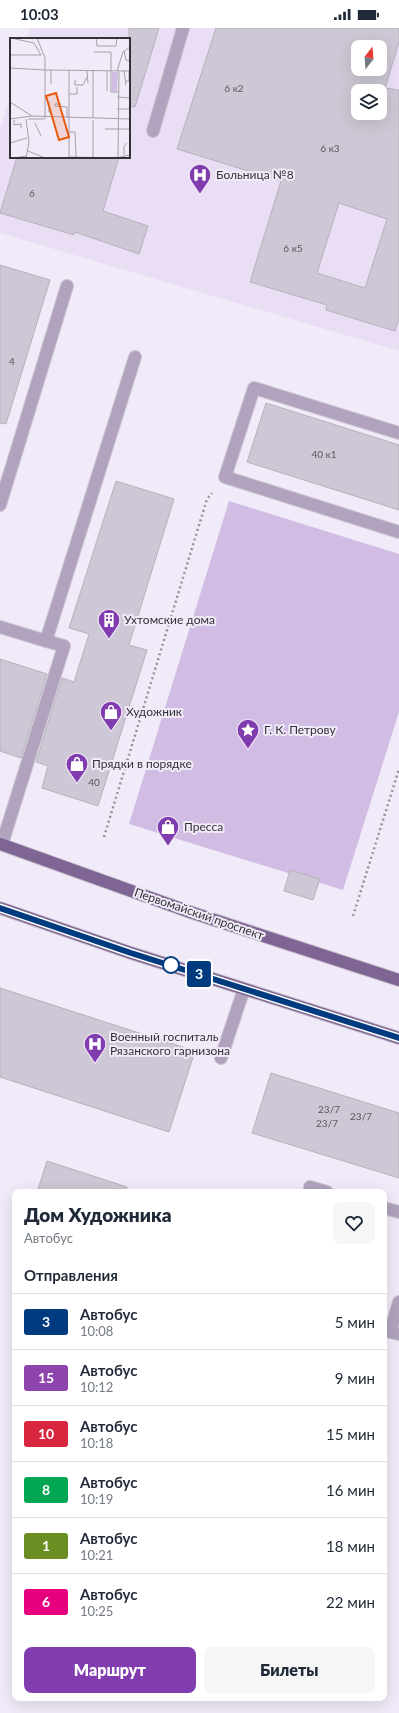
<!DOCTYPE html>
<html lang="ru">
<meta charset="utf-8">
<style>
body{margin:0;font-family:Lato,sans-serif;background:#f6f6f7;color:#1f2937;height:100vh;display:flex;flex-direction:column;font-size:15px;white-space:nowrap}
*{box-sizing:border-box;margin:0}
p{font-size:13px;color:#747a83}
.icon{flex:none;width:22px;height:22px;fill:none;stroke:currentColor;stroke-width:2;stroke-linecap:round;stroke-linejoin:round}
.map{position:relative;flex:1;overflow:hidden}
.details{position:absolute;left:12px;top:1161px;width:375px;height:512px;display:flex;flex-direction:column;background:#fff;border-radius:8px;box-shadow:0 4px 16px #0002}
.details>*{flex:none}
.badge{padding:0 8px;border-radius:3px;font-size:14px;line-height:26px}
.needle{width:26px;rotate:17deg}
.fabs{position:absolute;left:351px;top:12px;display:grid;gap:8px}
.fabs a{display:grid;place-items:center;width:36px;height:36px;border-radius:8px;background:#fff;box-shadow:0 4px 16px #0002;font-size:20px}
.map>.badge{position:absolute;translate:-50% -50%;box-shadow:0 0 0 2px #fff}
h2{padding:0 12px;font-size:15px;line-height:36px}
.round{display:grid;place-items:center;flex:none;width:42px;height:42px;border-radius:8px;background:#f6f6f7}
.overview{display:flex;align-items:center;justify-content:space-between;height:68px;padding:0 12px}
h1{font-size:19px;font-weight:800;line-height:30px}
.button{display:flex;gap:8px;margin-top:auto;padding:8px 12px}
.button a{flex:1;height:46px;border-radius:8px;background:#813caf;color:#fff;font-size:16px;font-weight:800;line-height:46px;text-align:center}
.button a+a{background:#f6f6f7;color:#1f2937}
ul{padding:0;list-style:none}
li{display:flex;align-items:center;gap:12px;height:56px;padding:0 12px;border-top:1px solid #e0e1e3}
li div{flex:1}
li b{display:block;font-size:15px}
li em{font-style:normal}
li .badge{min-width:44px;font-weight:700;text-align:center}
.status{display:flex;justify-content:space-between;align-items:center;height:28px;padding:0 20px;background:#fff;direction:ltr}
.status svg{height:11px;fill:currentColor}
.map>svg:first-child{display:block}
.built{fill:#e9def3;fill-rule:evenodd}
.green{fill:#d1bde3}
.building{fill:#cec7d5;stroke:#b7b0bd;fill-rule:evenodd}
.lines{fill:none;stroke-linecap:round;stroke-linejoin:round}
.minor-casing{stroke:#cbc5d1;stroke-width:14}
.major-casing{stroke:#cbc5d1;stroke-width:14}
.path{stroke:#96919b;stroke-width:2.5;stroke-dasharray:2 3;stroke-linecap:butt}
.minor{stroke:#b1a3bd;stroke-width:12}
.major{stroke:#7e6593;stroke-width:12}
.line-casing{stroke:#fff;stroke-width:9}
.line{stroke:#003b80;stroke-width:6}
.stop-dot{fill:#fff;stroke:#003b80;stroke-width:2}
.labels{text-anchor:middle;stroke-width:4;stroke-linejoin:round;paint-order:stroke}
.number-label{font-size:10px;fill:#5a565e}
.poi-label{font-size:12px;fill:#343137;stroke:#f1eaf8;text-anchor:start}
.street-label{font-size:12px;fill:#343137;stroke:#f1eaf8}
.inset-road{fill:none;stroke:#a5a0ab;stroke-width:1}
.view{fill:#e8590c;fill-opacity:0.15;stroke:#e8590c;stroke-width:2}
.inset-edge{fill:none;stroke:#343137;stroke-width:2}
</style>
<div class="status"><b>10:03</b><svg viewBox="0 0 49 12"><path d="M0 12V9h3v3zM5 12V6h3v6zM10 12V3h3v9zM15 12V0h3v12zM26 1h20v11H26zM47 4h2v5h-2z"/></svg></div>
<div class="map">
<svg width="399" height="1685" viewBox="0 0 399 1685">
<rect width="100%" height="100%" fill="#f1eaf8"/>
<path class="built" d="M30 0H399V323L0 205V102L11 65V129H129V11H27ZM358 19H380V41H358ZM358 63H380V85H358Z"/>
<path class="green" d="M229 473 399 526V684L343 862 129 796Z"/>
<g class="building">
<path d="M129 0H159L135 79 129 78Z"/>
<path d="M216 0H399V14L385 60 399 62V290L395 303 326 282 327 277 250 254 281 153 177 121ZM358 19H380V41H358ZM358 63H380V85H358ZM339 175 387 191 365 260 317 245Z"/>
<path d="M17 129H119L103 183 148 198 139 226 75 204 74 207 0 185Z"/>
<path d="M0 237 50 252 6 396 0 395Z"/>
<path d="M266 375 399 417V482L247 434Z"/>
<path d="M116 453 174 471 129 617 147 622 98 778 42 760 48 738 36 734 62 650 74 654 89 606 69 600Z"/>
<path d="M0 631 47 646 21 730 0 723Z"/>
<path d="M290 842 320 851 313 872 284 863Z"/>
<path d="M0 960 195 1023 169 1104 0 1049Z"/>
<path d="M271 1045 399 1085V1150L252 1105Z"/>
<path d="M47 1133 127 1159 126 1164H37Z"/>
</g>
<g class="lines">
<g class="minor-casing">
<g id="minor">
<path d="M153 103 183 0"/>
<path d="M399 405 254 360 225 449 399 504"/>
<path d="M0 477 67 258"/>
<path d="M0 599 46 613"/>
<path d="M2 816 64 618 46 613 135 329"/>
<path d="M221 1030 244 961"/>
<path d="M310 1159 327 1164"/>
<path d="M384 1180 399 1184"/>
<path d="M399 1274 390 1304 399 1306"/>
</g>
</g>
<g class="major-casing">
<g id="major">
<path d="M0 816 190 884 399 952"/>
<path d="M0 880 131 925 399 1010"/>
</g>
</g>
<g class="path">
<path d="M104 809 207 471 212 465"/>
<path d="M353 888 399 741"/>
</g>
<use href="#minor" class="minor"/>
<use href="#major" class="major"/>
</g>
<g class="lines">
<g class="line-casing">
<path id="line" d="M0 880 131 925 399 1010"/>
</g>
<use href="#line" class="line"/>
</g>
<defs>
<g id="hospital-pin" transform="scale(1.15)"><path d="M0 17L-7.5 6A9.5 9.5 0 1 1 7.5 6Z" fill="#813caf" stroke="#f1eaf8"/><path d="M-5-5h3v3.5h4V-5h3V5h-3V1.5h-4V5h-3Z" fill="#fff"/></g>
<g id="building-pin" transform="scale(1.15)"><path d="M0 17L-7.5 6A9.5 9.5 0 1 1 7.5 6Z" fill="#813caf" stroke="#f1eaf8"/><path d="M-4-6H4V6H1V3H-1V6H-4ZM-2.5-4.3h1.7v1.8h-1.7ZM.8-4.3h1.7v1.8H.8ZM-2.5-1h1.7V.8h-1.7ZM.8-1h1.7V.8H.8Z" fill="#fff"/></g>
<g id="shop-pin" transform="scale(1.15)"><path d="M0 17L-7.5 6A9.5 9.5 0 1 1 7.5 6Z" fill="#813caf" stroke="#f1eaf8"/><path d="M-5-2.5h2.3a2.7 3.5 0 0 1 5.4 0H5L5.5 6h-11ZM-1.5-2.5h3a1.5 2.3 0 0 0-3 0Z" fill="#fff"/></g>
<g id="sight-pin" transform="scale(1.15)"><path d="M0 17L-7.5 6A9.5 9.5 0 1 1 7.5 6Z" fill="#813caf" stroke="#f1eaf8"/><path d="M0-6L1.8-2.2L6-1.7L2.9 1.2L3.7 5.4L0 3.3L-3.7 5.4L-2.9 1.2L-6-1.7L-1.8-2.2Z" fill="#fff"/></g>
</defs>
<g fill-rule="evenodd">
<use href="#hospital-pin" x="200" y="147"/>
<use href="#building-pin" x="109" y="592"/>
<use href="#shop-pin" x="111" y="684"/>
<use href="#sight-pin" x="248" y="702"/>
<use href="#shop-pin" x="77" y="736"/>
<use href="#shop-pin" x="168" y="799"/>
<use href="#hospital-pin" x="95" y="1016"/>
</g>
<circle class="stop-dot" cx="171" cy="937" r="8"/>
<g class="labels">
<g class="number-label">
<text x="234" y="64">6 к2</text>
<text x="330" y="124">6 к3</text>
<text x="32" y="169">6</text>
<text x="293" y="224">6 к5</text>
<text x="12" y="337">4</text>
<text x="324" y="430">40 к1</text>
<text x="94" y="758">40</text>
<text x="329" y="1085">23/7</text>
<text x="361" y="1092">23/7</text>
<text x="327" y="1099">23/7</text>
</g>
<g class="poi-label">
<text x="216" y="151">Больница №8</text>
<text x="124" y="596">Ухтомские дома</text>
<text x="126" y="688">Художник</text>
<text x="264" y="706">Г. К. Петрову</text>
<text x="92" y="740">Прядки в порядке</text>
<text x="184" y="803">Пресса</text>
<text x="110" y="1013">Военный госпиталь<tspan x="110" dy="14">Рязанского гарнизона</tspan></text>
</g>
<g class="street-label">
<text transform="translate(199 886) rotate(19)" y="4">Первомайский проспект</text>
</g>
</g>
<g transform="translate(10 10)">
<rect width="120" height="120" fill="#f1eaf8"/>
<path d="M102 34H108L107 53H102Z" fill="#d1bde3"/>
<path class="inset-road" d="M1 0 24 5 31 17M27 0 35 20V81M86 0 87 8H106L107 0M114 13 116 22 120 23M84 14H101V54H108M0 17H31M0 30 35 32M35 32 120 33M41 32V46M59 33V120M77 33 78 45M83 33V79M97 33V53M107 33 113 14 120 9M114 33 116 47M65 42V47H73L77 39M116 43H119V33M59 56H67V49M107 59 120 60M0 64 22 78M39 64V74H42M51 66H45V68L57 69V80M107 71H120M0 81 22 78 120 81M18 81H34M4 82V87L11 86V90M25 85 31 98M95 91H120M59 94H65L66 119M0 105 17 100M18 113 35 120M114 117V108L117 105M59 119 106 120 120 117M3 120 16 118M16 120 19 104 16 81M83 120V82M108 120 109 33"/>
<path class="view" d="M46 55 59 99 49 102 36 58Z"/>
<rect width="120" height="120" class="inset-edge"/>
</g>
</svg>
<div class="fabs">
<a><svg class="needle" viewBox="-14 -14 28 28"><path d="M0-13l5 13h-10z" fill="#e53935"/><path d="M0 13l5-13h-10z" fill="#747a83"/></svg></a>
<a><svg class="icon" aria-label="layers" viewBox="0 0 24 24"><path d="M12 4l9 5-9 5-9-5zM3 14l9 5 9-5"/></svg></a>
</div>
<b class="badge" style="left:199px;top:946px;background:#003b80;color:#fff">3</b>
<section class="details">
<div class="overview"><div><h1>Дом Художника</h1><p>Автобус</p></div><a class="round"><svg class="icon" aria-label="heart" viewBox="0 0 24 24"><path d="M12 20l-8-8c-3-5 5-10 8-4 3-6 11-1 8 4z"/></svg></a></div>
<h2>Отправления</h2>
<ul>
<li><span class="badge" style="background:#003b80;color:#fff">3</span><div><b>Автобус</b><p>10:08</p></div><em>5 мин</em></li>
<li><span class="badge" style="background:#8e44ad;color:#fff">15</span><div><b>Автобус</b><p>10:12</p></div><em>9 мин</em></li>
<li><span class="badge" style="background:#d7263d;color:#fff">10</span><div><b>Автобус</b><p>10:18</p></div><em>15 мин</em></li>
<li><span class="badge" style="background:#00a651;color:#fff">8</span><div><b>Автобус</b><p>10:19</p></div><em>16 мин</em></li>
<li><span class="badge" style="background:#6b8e23;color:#fff">1</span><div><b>Автобус</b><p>10:21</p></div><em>18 мин</em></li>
<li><span class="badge" style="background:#e6007e;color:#fff">6</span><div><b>Автобус</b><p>10:25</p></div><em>22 мин</em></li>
</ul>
<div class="button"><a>Маршрут</a><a>Билеты</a></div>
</section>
</div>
